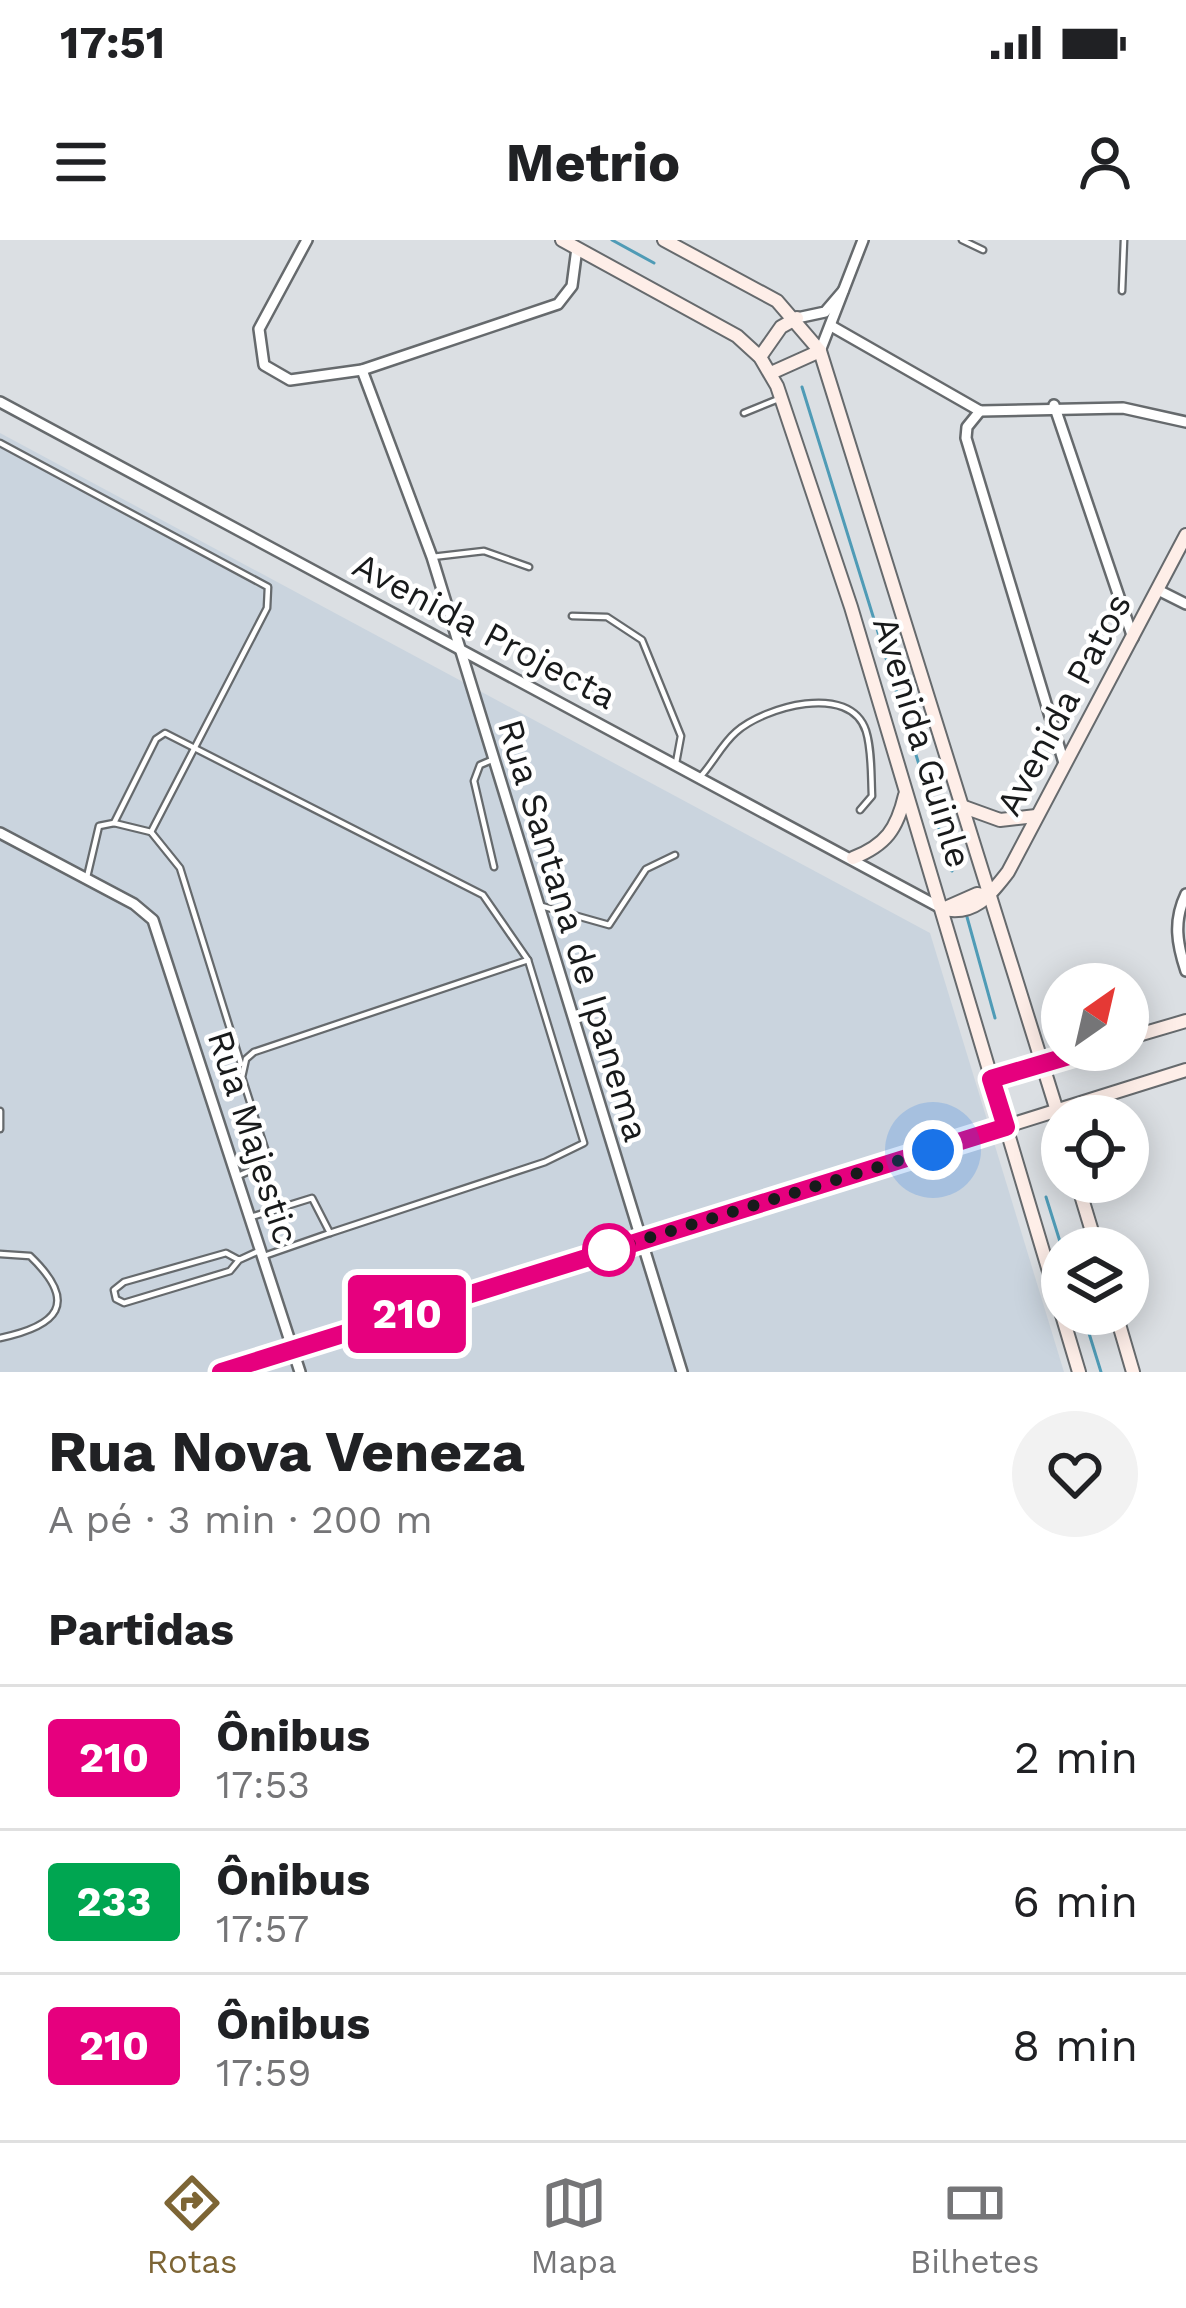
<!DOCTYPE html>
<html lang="pt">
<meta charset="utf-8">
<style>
body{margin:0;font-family:"Work Sans",sans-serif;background:#f2f2f2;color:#202124;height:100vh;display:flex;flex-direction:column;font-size:45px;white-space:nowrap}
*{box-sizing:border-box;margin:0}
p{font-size:39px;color:#757577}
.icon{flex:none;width:66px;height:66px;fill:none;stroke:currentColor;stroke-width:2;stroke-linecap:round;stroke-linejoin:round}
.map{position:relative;height:1132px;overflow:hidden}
.drawer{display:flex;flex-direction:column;background:#fff;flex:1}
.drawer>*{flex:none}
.badge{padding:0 24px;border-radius:9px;font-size:42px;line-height:78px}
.needle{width:78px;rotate:34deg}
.controls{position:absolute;left:1041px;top:723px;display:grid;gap:24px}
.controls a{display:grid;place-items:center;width:108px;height:108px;border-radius:50%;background:#fff;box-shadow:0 6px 30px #0003;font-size:60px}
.you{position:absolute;width:60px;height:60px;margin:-30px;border:9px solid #fff;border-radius:50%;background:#1a73e8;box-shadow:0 0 0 18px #1a73e833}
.map>.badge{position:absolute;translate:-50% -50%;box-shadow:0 0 0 6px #fff}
h2{padding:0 48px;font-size:45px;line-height:108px}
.round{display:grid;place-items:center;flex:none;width:126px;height:126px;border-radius:63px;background:#f2f2f2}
.overview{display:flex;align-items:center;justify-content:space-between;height:204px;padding:0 48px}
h1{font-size:57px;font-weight:700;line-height:90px}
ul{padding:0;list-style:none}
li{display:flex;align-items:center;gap:36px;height:144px;padding:0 48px;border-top:3px solid #e0e0e0}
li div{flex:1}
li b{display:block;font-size:45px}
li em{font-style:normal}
li .badge{min-width:132px;font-weight:700;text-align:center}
.status{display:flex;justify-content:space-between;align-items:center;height:84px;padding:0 60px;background:#fff;direction:ltr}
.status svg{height:33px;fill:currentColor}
header{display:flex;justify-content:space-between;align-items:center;height:156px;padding:0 48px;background:#fff;font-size:54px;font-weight:700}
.menu{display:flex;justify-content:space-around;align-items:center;height:168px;border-top:3px solid #e0e0e0;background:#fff;font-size:33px;color:#757577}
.menu a{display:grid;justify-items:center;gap:6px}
.menu .current{color:#7d6535}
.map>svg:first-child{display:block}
.built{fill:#cad4de}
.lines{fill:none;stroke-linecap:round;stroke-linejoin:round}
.stream{stroke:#4f9bb6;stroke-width:3}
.lane-casing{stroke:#666a6d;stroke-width:9}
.street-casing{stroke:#666a6d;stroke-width:14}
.secondary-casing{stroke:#666a6d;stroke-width:16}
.lane{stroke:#fff;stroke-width:4.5}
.street{stroke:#fff;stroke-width:9}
.secondary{stroke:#feeee8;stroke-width:12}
.line-casing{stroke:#fff;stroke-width:27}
.line{stroke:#e6007e;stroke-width:18}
.walk{stroke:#181a1b;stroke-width:12;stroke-dasharray:0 21.6}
.stop-dot{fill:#fff;stroke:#e6007e;stroke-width:6}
.labels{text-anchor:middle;stroke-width:9;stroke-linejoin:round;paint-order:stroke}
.street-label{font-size:36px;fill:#181a1b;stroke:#fff}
</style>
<div class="status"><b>17:51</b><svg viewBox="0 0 49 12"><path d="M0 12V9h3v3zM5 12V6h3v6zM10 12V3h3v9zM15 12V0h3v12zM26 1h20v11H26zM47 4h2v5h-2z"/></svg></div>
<header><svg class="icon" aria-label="menu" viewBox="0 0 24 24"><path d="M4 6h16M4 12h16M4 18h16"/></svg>Metrio<svg class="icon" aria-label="person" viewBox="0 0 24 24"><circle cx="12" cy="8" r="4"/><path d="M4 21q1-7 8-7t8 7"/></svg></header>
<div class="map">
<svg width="1186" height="1132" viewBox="0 0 1186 1132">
<rect width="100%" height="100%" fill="#dbdfe3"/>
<path class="built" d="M0 193 930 693 1064 1132H0Z"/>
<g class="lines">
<g class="stream">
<path d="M612 0 654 23"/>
<path d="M802 147 952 631"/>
<path d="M967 677 995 778"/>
<path d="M1046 957 1062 1008"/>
<path d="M1083 1074 1101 1132"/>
</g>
<g class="lane-casing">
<g id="lane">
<path d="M962 0 983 10"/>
<path d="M1122 51 1124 0"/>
<path d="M744 173 776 160"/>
<path d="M0 203 268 347 267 368 151 592 114 583 99 586 87 637"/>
<path d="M432 317 484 311 529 327"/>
<path d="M572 376 607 377 642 400 681 496 676 523"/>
<path d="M701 536C713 523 722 504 736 492 764 467 850 442 866 491 872 510 871 536 872 556L860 570"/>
<path d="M114 583 156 499 165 493 483 655 528 720 584 903 545 922 330 993"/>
<path d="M151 592 180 628 241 824"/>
<path d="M494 627 474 541 480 525 494 519"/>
<path d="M538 665 609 685 646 629 675 615"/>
<path d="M0 871V889"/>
<path d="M238 936 261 926 267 915 242 837 246 819 254 812 528 720"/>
<path d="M251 977 312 958 330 993 264 1016"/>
<path d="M0 1014 30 1016C80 1064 57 1086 0 1098"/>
<path d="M239 1020 226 1013 124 1042 114 1050 116 1059 124 1063 230 1031 239 1020 261 1010"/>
</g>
</g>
<g class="street-casing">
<g id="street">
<path d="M307 0 259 89 264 125 290 140 362 130 558 64 572 46 577 8"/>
<path d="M797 78 825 72 843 51"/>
<path d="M833 87 980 171"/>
<path d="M820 111 863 0"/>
<path d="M362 130 432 317 682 1132"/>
<path d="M0 162 941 668"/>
<path d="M1054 165 1133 398"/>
<path d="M980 171 967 187 966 198 1064 523"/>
<path d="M980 171 1123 168 1186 182"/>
<path d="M1158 350 1186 364"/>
<path d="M0 593 134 664 153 680 300 1132"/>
<path d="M1186 654C1173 681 1177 704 1186 731"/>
</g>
</g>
<g class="secondary-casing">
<g id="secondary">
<path d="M562 0 737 96 760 117 777 146 851 367 1079 1132"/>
<path d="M664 0 777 61 820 111 1062 887"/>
<path d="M760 117 781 87 797 78"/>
<path d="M771 133 820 111"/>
<path d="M964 567 1000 580 1036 576"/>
<path d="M853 618C886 605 897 589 905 555"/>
<path d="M943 669C975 676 990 655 1008 632L1186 295"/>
<path d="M943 669 977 654 988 656"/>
<path d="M1128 798 1186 781"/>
<path d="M991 840 1089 810"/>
<path d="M1077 942 1097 1008"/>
<path d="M1116 1074 1133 1132"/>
<path d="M221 1132 1186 830"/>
</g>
</g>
<use href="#lane" class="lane"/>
<use href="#street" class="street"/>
<use href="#secondary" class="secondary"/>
</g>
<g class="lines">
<g class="line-casing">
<path id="line" d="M221 1132 1006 887 991 839 1089 810"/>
</g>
<use href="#line" class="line"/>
<path class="walk" d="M609 1010 933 910"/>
</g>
<circle class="stop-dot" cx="609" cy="1010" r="24"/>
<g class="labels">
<g class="street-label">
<text transform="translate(485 390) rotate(28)" y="13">Avenida Projecta</text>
<text transform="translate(1063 464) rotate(-62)" y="13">Avenida Patos</text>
<text transform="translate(923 502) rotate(73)" y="13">Avenida Guinle</text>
<text transform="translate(574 690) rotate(73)" y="13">Rua Santana de Ipanema</text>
<text transform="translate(254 897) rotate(72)" y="13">Rua Majestic</text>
</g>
</g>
</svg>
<div class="controls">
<a><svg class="needle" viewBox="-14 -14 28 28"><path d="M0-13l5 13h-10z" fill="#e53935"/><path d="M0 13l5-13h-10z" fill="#757577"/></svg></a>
<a><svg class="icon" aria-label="locate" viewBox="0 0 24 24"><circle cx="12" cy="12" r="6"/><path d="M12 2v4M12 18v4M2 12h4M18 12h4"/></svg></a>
<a><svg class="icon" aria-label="layers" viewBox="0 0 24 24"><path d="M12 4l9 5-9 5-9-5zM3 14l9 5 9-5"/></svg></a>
</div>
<div class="you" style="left:933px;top:910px"></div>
<b class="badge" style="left:407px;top:1074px;background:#e6007e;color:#fff">210</b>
</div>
<section class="drawer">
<div class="overview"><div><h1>Rua Nova Veneza</h1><p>A pé · 3 min · 200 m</p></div><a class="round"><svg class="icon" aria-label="heart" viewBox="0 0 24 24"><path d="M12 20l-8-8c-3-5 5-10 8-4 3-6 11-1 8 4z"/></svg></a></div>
<h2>Partidas</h2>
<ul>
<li><span class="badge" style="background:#e6007e;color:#fff">210</span><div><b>Ônibus</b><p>17:53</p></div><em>2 min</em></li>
<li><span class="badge" style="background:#00a651;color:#fff">233</span><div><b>Ônibus</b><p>17:57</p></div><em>6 min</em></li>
<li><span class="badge" style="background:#e6007e;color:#fff">210</span><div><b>Ônibus</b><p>17:59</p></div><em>8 min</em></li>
</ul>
</section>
<nav class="menu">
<a class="current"><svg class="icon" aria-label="directions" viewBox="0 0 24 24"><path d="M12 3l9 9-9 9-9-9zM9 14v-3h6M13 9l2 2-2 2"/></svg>Rotas</a>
<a><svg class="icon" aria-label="map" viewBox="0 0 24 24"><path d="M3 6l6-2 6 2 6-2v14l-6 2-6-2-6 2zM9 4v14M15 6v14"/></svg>Mapa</a>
<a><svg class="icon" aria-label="tickets" viewBox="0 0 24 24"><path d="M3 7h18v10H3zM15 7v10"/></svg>Bilhetes</a>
</nav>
